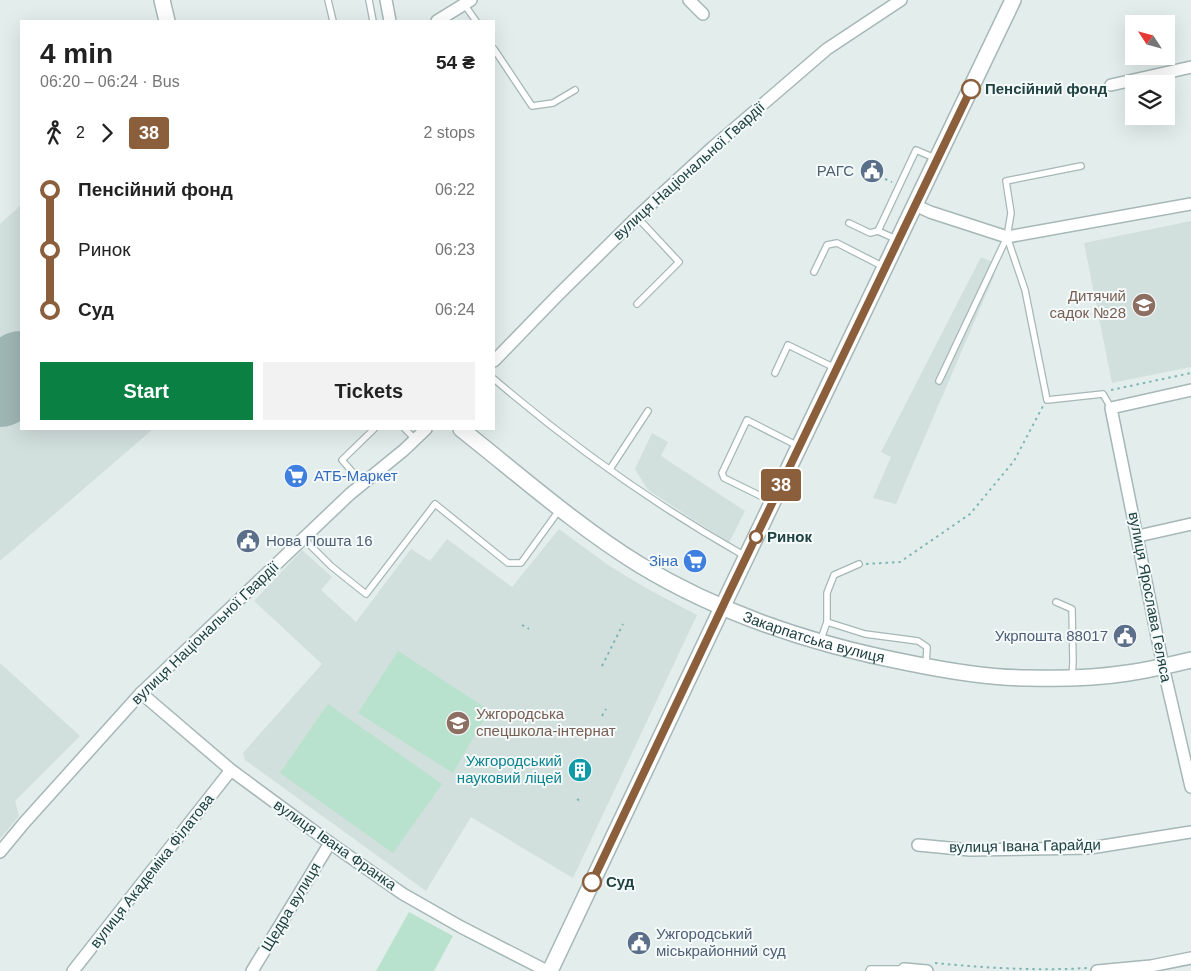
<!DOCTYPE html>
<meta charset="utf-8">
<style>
body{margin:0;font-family:Arial,sans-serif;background:#f2f2f2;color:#222;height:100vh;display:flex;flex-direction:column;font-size:19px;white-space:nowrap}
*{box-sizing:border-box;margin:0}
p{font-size:16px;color:#767676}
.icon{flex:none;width:28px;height:28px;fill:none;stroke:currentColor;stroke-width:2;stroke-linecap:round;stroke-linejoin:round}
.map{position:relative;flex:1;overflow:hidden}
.drawer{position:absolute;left:20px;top:20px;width:475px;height:410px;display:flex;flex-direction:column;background:#fff;border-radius:0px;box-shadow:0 5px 20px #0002}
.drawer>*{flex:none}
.badge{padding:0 10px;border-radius:4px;font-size:18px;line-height:32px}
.needle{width:32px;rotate:306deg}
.buttons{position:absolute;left:1125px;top:15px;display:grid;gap:10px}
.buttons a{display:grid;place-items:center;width:50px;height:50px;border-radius:0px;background:#fff;box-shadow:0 5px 20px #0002;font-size:25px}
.map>.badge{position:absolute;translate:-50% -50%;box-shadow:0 0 0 2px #fff}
.legs{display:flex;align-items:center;gap:8px;height:55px;padding:0 20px;font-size:16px}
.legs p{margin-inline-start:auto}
.head{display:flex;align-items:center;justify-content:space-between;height:85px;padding:0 20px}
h1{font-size:28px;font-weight:700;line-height:38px}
.action{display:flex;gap:10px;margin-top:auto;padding:10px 20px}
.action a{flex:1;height:58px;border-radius:0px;background:#0b8043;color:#fff;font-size:20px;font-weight:700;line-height:58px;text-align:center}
.action a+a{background:#f2f2f2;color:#222}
ul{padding:0 20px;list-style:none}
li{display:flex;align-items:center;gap:18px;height:60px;font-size:19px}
li i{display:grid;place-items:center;width:8px;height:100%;margin:0 6px;background:currentColor}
li i::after{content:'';width:12px;height:12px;margin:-6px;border:4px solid;border-radius:50%;background:#fff}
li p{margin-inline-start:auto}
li:first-child i{background:linear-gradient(#0000 50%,currentColor 0)}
li:last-child i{background:linear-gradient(currentColor 50%,#0000 0)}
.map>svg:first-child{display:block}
.built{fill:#d1dfdd}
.green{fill:#b9e2ce}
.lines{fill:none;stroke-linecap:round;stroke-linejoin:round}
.runway{stroke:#9eb6b4;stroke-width:78}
.service-casing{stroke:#a5b7b6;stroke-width:8}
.minor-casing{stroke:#a5b7b6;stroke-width:14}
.tertiary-casing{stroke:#a5b7b6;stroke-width:18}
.path{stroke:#7fb6b2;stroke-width:2;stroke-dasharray:2.5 4;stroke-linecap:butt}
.service{stroke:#fff;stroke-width:5.5}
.minor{stroke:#fff;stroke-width:11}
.tertiary{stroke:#fff;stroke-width:15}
.line-1-casing{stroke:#fff;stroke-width:11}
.line-1{stroke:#8b5e3c;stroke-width:8}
.stop-1-dot{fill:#fff;stroke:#8b5e3c;stroke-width:2.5}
.labels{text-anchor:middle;stroke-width:4;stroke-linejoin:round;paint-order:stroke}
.stop-label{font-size:15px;font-weight:bold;fill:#204242;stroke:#f4faf9;text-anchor:start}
.street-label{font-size:15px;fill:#204242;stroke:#f4faf9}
.service-label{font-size:15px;fill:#4e5e75;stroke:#f4faf9;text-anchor:end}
.education-label{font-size:15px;fill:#785e54;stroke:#f4faf9;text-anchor:end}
.shop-label{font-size:15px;fill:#366cbe;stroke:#f4faf9;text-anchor:start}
.culture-label{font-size:15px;fill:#0d838f;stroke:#f4faf9;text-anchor:end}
</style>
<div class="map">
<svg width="1191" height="971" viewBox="0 0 1191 971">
<rect width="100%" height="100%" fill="#e3eeec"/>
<g class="built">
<path d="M21 205V429H153L0 561V224Z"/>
<path d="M1191 221V367L1112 383 1084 243Z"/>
<path d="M981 257 995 263 994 276 896 504 873 498 891 457 881 452Z"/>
<path d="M652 433 668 442 661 456 745 511 729 543 648 490 635 469Z"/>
<path d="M559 529 608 565 646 588 697 615 573 878 471 817 426 891 245 760 243 753 322 664 254 601 302 550 332 577 321 590 356 622 411 549 430 561 447 539 512 587Z"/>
<path d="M0 663 80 736 15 801 19 816 0 839Z"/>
</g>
<g class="green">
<path d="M398 651 489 710 453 773 358 713Z"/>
<path d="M328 704 442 784 393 853 280 773Z"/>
<path d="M409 912 453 936 434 971H376Z"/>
</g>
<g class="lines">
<path class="runway" d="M0 388 21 370"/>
<g class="service-casing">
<g id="service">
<path d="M328 0 333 21"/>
<path d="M369 0 373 21"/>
<path d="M464 4 476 21"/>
<path d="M494 49 532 106 553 103 575 90"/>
<path d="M637 217 679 262 637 304"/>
<path d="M849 223 870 233 878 231 898 240"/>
<path d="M878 231 916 150 937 159"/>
<path d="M1007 237 1025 290 1047 400 1103 394 1111 408"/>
<path d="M814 272 827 245 837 243 884 267"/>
<path d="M775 373 788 345 835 368"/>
<path d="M494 379C570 444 658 507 745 556"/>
<path d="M939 381 1007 237 1011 213 1006 181 1081 166"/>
<path d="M405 429 415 439"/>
<path d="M610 469 648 411"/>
<path d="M362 483 342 460 374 429"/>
<path d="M773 502 724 478 722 473 747 420 798 446"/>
<path d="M303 538 331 566 366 594 435 504 508 563H521L560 509"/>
<path d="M1056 602 1072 609 1073 662 1072 678"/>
<path d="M827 622 865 634 918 641 927 647 926 665"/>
<path d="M821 639 827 622V593L834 575 859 564"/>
<path d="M869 971 870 969H904"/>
</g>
</g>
<g class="minor-casing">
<g id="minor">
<path d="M386 0 390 21"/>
<path d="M689 0 703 14"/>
<path d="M437 21 471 0"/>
<path d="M1111 85 1191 67"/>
<path d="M915 205 930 212 1007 237 1191 204"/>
<path d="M494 361 557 296 637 217 713 147 827 49 901 0"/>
<path d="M1191 390 1111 408 1163 666 1191 787"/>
<path d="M1138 536 1191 524"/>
<path d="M141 693 231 770 330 843 403 894 461 927 547 971"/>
<path d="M918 845 970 850 1090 848 1191 832"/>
<path d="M0 852 24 823 141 693 350 494 404 450 426 429"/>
<path d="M904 969 927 971"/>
<path d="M73 971 231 770"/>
<path d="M252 971 330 843"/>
<path d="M1097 971 1151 966 1191 958"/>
</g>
</g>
<g class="tertiary-casing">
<g id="tertiary">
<path d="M162 0 167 21"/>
<path id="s1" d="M461 429C518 474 578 527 640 565 721 614 816 645 909 663 948 671 988 678 1028 678 1061 679 1096 678 1128 673 1149 670 1170 665 1191 660"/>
<path d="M550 971 729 593 1013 0"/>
</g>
</g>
<g class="path">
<path d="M885 179 892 182"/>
<path d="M1111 390 1191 373"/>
<path d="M866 564 900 562 970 514 1014 461 1043 406"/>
<path d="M522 625 529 629"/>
<path d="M602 666 623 624"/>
<path d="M602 716 606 709"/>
<path d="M577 799 582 802"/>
<path d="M935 963C985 968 1037 971 1087 968"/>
</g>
<use href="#service" class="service"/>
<use href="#minor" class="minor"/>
<use href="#tertiary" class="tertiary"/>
</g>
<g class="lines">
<g class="line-1-casing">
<path id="line-1" d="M592 882 729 593 971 89"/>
</g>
<use href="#line-1" class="line-1"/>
</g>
<defs>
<g id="civic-disc" transform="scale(1.25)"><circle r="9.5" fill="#5c6f8a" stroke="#f4faf9"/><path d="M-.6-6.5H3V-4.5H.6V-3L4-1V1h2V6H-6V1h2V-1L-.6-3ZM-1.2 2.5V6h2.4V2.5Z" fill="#fff"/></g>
<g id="school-disc" transform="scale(1.25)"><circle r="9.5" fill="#8d6e63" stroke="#f4faf9"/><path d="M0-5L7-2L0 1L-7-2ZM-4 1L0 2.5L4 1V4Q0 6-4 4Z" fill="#fff"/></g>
<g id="supermarket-disc" transform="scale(1.25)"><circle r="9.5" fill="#3f7fe0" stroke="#f4faf9"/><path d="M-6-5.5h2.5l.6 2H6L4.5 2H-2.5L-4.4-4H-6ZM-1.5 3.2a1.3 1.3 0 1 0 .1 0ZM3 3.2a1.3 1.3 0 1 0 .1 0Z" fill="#fff"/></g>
<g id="building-disc" transform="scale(1.25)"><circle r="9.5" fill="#0f9aa8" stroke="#f4faf9"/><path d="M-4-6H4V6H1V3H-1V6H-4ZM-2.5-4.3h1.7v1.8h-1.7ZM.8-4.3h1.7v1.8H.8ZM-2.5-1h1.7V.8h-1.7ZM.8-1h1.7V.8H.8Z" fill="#fff"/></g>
</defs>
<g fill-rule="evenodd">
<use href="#civic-disc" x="872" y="171"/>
<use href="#school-disc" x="1144" y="305"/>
<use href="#supermarket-disc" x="296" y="476"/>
<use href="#civic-disc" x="248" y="541"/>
<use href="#supermarket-disc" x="695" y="561"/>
<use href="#civic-disc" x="1125" y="636"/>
<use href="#school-disc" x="458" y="723"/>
<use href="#building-disc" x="580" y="770"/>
<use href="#civic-disc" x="639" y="943"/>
</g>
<g class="stop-1-dot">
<circle cx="971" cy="89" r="9"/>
<circle cx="756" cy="537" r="6"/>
<circle cx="592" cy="882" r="9"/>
</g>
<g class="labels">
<g class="stop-label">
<text x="985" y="94">Пенсійний фонд</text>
<text x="767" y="542">Ринок</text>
<text x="606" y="887">Суд</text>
</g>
<g class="street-label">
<text transform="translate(689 171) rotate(-42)" y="5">вулиця Національної Гвардії</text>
<text transform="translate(1150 597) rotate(79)" y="5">вулиця Ярослава Геляса</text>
<text transform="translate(205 633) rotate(-44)" y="5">вулиця Національної Гвардії</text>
<text dy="5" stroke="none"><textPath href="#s1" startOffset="414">Закарпатська вулиця</textPath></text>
<text transform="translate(335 845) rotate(35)" y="5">вулиця Івана Франка</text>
<text transform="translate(1025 846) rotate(-1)" y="5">вулиця Івана Гарайди</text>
<text transform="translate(152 871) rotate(-52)" y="5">вулиця Академіка Філатова</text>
<text transform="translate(291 907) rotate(-59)" y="5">Щедра вулиця</text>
</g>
<g class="service-label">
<text x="854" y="176">РАГС</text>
<text x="266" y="546" text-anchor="start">Нова Пошта 16</text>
<text x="1108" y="641">Укрпошта 88017</text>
<text x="656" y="939" text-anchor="start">Ужгородський<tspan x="656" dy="17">міськрайонний суд</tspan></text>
</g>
<g class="education-label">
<text x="1126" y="301">Дитячий<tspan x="1126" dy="17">садок №28</tspan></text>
<text x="476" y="719" text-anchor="start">Ужгородська<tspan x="476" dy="17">спецшкола-інтернат</tspan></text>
</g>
<g class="shop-label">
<text x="314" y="481">АТБ-Маркет</text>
<text x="678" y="566" text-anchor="end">Зіна</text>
</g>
<g class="culture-label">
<text x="562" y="766">Ужгородський<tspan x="562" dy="17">науковий ліцей</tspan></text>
</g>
</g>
</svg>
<div class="buttons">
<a><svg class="needle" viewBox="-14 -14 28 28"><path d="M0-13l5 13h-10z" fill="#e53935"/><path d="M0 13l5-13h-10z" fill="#767676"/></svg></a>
<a><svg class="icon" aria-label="layers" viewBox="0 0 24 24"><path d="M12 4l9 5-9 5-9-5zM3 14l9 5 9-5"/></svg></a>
</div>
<b class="badge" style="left:781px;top:485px;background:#8b5e3c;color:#fff">38</b>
<section class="drawer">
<div class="head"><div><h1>4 min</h1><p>06:20 – 06:24 · Bus</p></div><b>54 ₴</b></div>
<div class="legs"><svg class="icon" aria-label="walk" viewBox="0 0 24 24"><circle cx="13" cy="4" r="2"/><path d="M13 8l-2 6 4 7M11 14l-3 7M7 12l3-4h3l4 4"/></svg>2<svg class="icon" aria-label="forward" viewBox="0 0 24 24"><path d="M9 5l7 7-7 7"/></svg><b class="badge" style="background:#8b5e3c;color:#fff">38</b><p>2 stops</p></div>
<ul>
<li><i style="color:#8b5e3c"></i><b>Пенсійний фонд</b><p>06:22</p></li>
<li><i style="color:#8b5e3c"></i><span>Ринок</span><p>06:23</p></li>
<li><i style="color:#8b5e3c"></i><b>Суд</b><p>06:24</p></li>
</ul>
<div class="action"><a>Start</a><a>Tickets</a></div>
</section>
</div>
